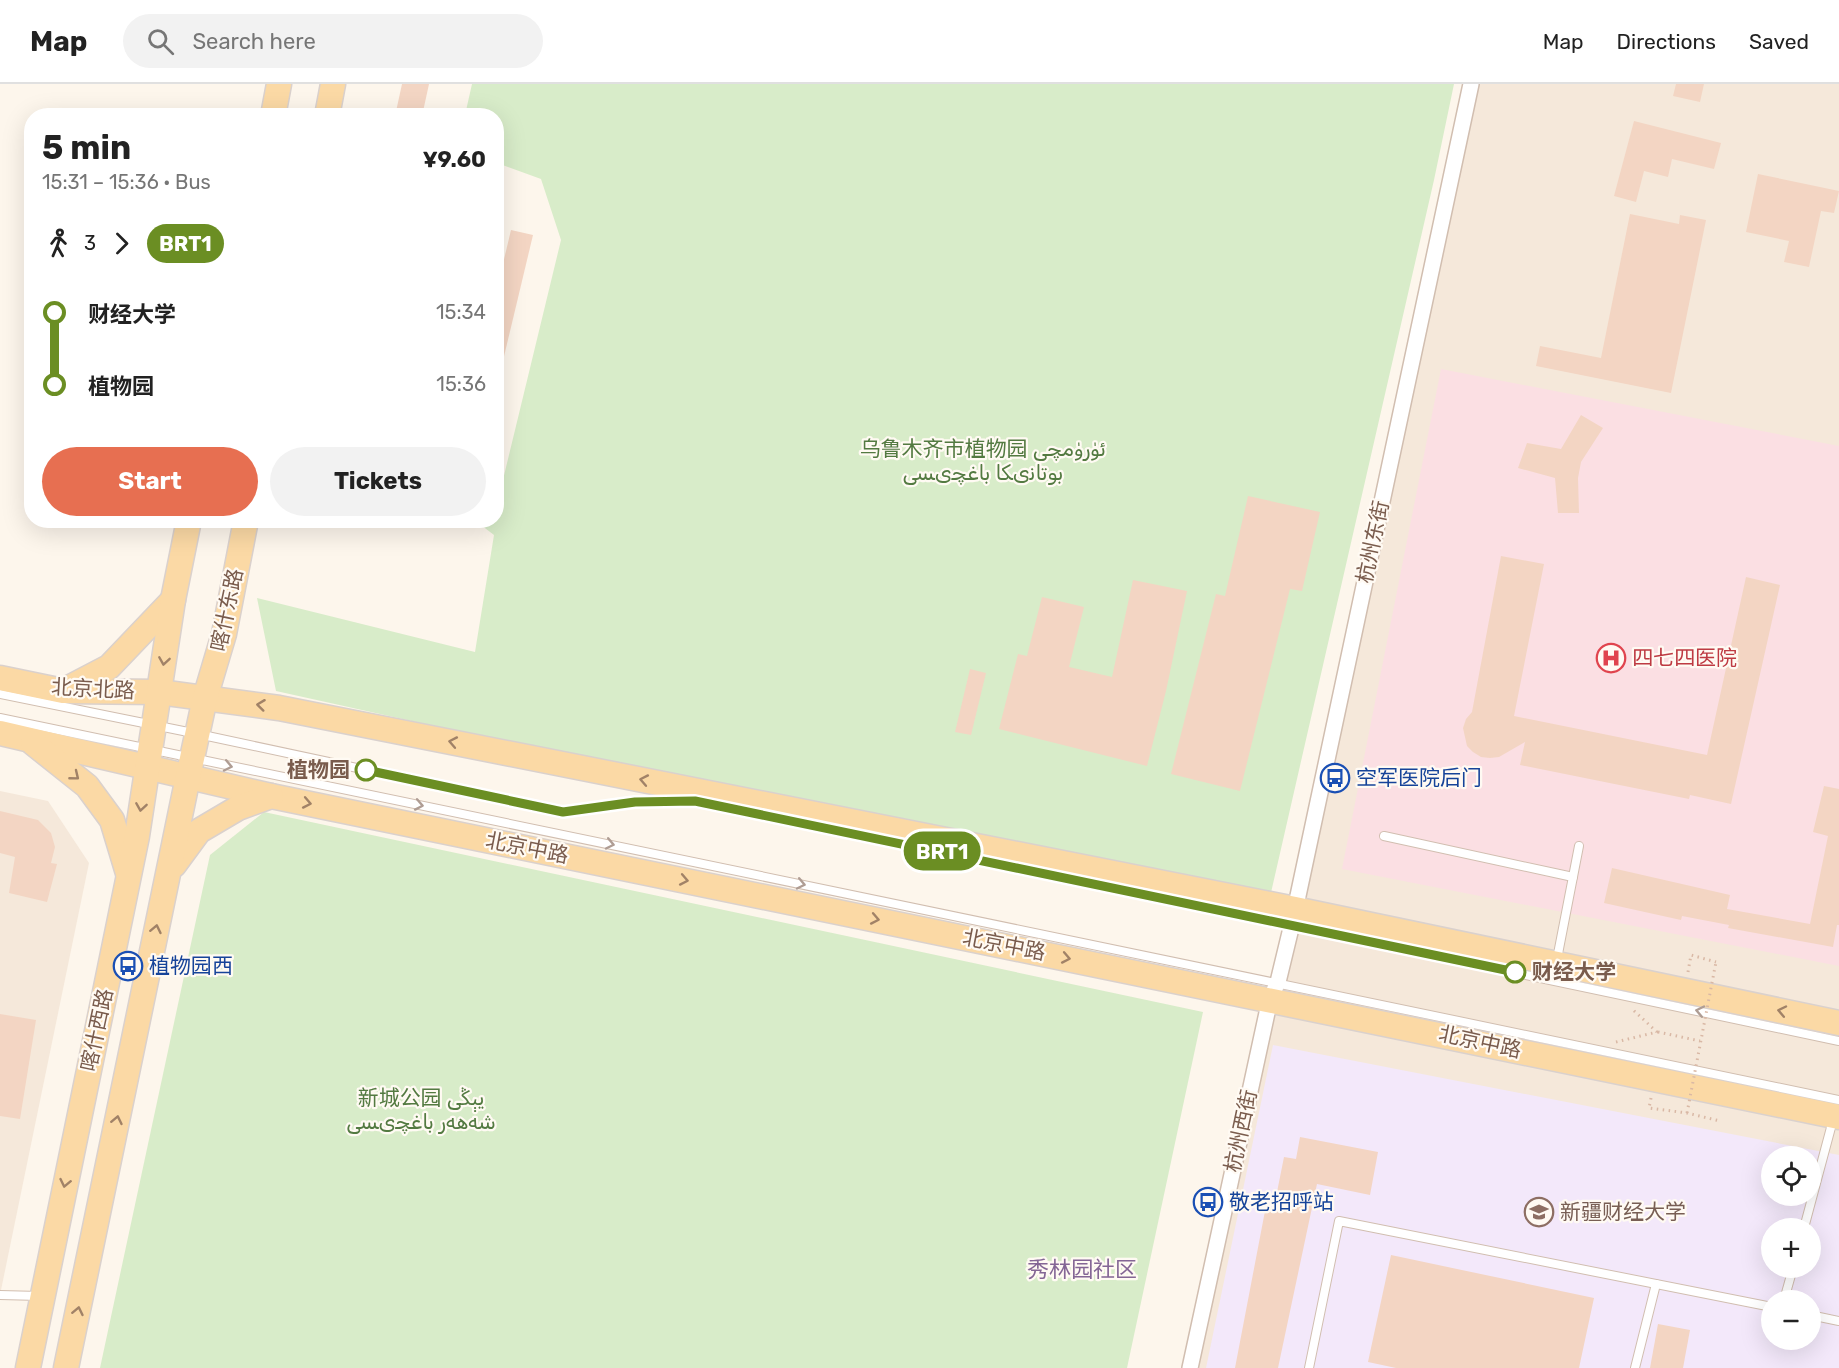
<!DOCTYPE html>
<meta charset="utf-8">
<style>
body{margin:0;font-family:Rubik,"Noto Sans Arabic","Noto Sans SC",sans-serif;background:#f2f2f2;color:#222;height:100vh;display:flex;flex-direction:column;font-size:22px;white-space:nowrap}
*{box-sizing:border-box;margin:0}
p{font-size:20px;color:#767676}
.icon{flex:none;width:33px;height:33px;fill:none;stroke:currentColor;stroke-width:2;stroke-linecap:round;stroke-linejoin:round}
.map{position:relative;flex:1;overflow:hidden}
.side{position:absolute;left:24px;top:24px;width:480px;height:420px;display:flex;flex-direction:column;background:#fff;border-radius:24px;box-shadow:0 6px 24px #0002}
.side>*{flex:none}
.badge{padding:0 12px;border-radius:20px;font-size:21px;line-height:39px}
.controls{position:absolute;left:1761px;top:1062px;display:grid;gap:12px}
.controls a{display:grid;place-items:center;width:60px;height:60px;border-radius:50%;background:#fff;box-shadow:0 6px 24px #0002;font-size:30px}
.map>.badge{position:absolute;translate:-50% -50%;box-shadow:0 0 0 3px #fff}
.legs{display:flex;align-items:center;gap:9px;height:66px;padding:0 18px;font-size:20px}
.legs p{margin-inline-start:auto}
.headline{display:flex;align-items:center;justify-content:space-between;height:102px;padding:0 18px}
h1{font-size:33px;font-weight:700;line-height:45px}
.primary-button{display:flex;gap:12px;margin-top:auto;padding:12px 18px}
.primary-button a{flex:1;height:69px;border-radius:36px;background:#e76f51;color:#fff;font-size:24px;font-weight:700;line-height:69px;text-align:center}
.primary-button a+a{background:#f2f2f2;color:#222}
ul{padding:0 18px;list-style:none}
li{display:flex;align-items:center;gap:21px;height:72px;font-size:22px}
li i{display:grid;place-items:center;width:9px;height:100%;margin:0 8px;background:currentColor}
li i::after{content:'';width:15px;height:15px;margin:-8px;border:4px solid;border-radius:50%;background:#fff}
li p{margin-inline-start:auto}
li:first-child i{background:linear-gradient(#0000 50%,currentColor 0)}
li:last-child i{background:linear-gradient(currentColor 50%,#0000 0)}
header{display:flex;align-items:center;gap:36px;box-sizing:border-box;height:84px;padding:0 30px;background:#fff;border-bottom:2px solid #e0e0e0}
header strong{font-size:28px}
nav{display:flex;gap:33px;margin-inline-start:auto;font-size:21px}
.search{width:420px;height:54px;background:#f2f2f2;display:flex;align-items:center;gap:15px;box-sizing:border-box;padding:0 21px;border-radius:33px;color:#767676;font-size:22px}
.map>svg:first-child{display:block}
.residential{fill:#f5e8da;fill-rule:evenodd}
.education{fill:#f3e8fa;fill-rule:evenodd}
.medical{fill:#fbdfe3}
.green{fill:#d8ecc9}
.building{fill:#f3d5c3}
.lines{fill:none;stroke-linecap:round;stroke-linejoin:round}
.lane-casing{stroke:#d1beb0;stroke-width:10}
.street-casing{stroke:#d1beb0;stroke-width:18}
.primary-casing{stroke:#dad1cd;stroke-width:27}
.path{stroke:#d9b8a5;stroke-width:3;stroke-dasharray:1.5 4.5;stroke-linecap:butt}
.lane{stroke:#fff;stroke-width:8}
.street{stroke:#fff;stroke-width:15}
.primary{stroke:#fbd9a5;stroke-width:24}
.path-bridge{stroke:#d9b8a5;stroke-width:3;stroke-dasharray:1.5 4.5;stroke-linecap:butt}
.oneway{stroke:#a18267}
.oneway2{stroke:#af9d94}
.line-1-casing{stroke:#fff;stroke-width:14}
.line-1{stroke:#6b8e23;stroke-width:9}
.stop-1-dot{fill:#fff;stroke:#6b8e23;stroke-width:3}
.labels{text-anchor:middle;stroke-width:4.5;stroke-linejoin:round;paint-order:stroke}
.park-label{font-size:21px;fill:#537a41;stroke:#fffaf3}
.street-label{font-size:21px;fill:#7a5c4d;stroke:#fffaf3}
.health-label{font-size:21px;fill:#be3a42;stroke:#fffaf3;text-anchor:start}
.stop-label{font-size:21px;font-weight:bold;fill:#7a5c4d;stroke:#fffaf3;text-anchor:end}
.transit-label{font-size:21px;fill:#164399;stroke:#fffaf3;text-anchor:start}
.education-label{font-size:21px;fill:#785e54;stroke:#fffaf3;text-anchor:start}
.neighbourhood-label{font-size:22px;fill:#846695;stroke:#fffaf3}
</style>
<header>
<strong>Map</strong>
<div class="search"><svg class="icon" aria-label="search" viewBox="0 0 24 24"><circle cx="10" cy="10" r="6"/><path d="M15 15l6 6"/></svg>Search here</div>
<nav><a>Map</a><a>Directions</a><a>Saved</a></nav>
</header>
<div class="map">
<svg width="1839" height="1284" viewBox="0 0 1839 1284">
<rect width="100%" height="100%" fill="#fdf6ec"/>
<g class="residential">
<path d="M1465 0H1839V1284H1198L1305 754ZM1772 1072H1810V1112H1772ZM1772 1144H1810V1184H1772ZM1772 1216H1810V1256H1772Z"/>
<path d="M0 707 48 717 89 779 0 1211Z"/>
</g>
<path class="education" d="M1273 961 1839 1071V1284H1206ZM1772 1072H1810V1112H1772ZM1772 1144H1810V1184H1772ZM1772 1216H1810V1256H1772Z"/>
<path class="medical" d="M1441 285 1839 362V882L1342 785Z"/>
<g class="green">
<path d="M472 0H1454L1434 96 1267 826 276 607 257 514 475 568 494 451 477 438 496 436 497 412 500 408 561 156 541 95 497 79 496 32 465 31Z"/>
<path d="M264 728 1203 928 1127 1284H100L210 771Z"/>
</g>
<g class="building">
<path d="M402 0H429L422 32H395Z"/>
<path d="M1676 0H1704L1700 18 1673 12Z"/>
<path d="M1634 37 1721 59 1714 85 1672 75 1668 93 1644 87 1636 118 1614 112Z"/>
<path d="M1758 90 1839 107 1834 129 1821 127 1809 183 1784 178 1789 157 1746 148Z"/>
<path d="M1630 130 1679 140 1680 131 1706 136 1671 309 1536 282 1540 262 1601 274Z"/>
<path d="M511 146 533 151 501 285 496 284V209Z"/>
<path d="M1581 331 1603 344 1581 378 1578 394 1579 429H1558L1555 394 1518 384 1527 359 1561 365Z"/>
<path d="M1248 412 1320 428 1302 507 1290 505 1240 707 1171 690 1216 510 1225 512Z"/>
<path d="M1501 472 1544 480 1514 632 1707 671 1746 493 1780 501 1731 720 1690 711 1689 715 1520 681 1525 658 1499 673 1490 674 1481 673 1473 668 1467 662 1463 644 1466 635 1472 628Z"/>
<path d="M1133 496 1187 507 1166 607 1147 682 999 645 1018 570 1027 572 1042 513 1084 523 1069 583 1112 593Z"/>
<path d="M970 585 986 589 971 651 955 648Z"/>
<path d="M1824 702 1839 705V841H1837L1833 863 1728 844 1729 841 1682 832 1681 836 1604 819 1612 784 1730 811 1727 825 1810 840 1828 752 1813 748Z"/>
<path d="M0 727 38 736 51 749 55 763 51 779 57 780 47 818 9 809 15 773 0 769Z"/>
<path d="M0 930 36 936 20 1035 0 1032Z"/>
<path d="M1300 1053 1378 1068 1370 1111 1317 1100 1278 1284H1235L1265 1127 1273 1128 1284 1073 1296 1075Z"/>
<path d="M1391 1171 1594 1214 1579 1284H1396L1368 1278Z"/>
<path d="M1658 1240 1690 1246 1683 1284H1650Z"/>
</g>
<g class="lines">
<g class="lane-casing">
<g id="lane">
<path d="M0 610 198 650 563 728 635 718H698"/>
<path d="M0 634 1839 1016"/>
<path d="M1384 752 1573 793"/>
<path d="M933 766 1839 957"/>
<path d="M1557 875 1579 762"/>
<path d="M1804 1144 1833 1036"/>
<path d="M0 1211 40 1212"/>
<path d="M1784 1216 1793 1184"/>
<path d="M1810 1231 1839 1237"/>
<path d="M1309 1284 1339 1137 1772 1223"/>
<path d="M1635 1284 1656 1200"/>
</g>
</g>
<g class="street-casing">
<path id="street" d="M1190 1284 1270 915 1278 898 1292 840 1471 0"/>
</g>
<g class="primary-casing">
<g id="primary">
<path d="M273 32 279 0"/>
<path d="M327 32 333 0"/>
<path d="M0 594 63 607 159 608 279 624 1295 825 1839 939"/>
<path d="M65 606 109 583 173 516"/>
<path d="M0 649 271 712 1839 1033"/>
<path d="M33 659 87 702 112 736 128 789"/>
<path d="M174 781 199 747 238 724 271 712"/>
<path d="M28 1284 137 752 173 516 189 436"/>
<path d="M66 1284 188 693 205 614 224 550 246 436"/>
</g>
</g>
<g class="path">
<path d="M1688 888 1691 871 1716 878"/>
<path d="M1658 948 1700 957"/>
<path d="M1616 958 1657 948 1631 924"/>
<path d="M1651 1014 1649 1024 1687 1029 1720 1037"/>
</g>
<use href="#lane" class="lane"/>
<use href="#street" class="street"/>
<use href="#primary" class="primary"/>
<path class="path-bridge" d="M1687 1029 1716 878"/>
</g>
<defs><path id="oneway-chevron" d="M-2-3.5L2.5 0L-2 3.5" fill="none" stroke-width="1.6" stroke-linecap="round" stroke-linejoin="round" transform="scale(1.5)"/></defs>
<g class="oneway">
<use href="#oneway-chevron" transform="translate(164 577) rotate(99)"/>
<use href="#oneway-chevron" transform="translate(261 621) rotate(-173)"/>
<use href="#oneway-chevron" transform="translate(453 658) rotate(-169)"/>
<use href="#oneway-chevron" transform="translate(75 692) rotate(39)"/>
<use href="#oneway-chevron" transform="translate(644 696) rotate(-169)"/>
<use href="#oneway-chevron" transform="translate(307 719) rotate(11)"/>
<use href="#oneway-chevron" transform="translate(141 723) rotate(99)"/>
<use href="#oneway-chevron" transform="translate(684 796) rotate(11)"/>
<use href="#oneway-chevron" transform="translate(875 835) rotate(11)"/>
<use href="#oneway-chevron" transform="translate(156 845) rotate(-78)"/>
<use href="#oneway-chevron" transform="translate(1066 874) rotate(11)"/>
<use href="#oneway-chevron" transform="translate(1782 927) rotate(-168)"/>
<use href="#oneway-chevron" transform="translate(117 1036) rotate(-78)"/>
<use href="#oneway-chevron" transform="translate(65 1099) rotate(102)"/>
<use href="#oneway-chevron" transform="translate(78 1227) rotate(-78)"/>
</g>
<g class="oneway2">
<use href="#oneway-chevron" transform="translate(228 682) rotate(12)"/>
<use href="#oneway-chevron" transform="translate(419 721) rotate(11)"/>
<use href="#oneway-chevron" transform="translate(610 760) rotate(12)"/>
<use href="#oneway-chevron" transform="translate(801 800) rotate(12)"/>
<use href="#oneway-chevron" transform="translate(1700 927) rotate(-168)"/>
</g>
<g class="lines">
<g class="line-1-casing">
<path id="line-1" d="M366 686 563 728 635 718 695 717 1515 888"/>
</g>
<use href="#line-1" class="line-1"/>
</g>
<defs>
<g id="hospital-ring" transform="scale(1.5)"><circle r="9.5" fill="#fffaf3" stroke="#e0444e" stroke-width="1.5"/><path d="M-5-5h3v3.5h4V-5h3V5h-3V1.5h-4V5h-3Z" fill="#e0444e"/></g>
<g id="bus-ring" transform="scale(1.5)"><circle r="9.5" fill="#fffaf3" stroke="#1a4fb4" stroke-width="1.5"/><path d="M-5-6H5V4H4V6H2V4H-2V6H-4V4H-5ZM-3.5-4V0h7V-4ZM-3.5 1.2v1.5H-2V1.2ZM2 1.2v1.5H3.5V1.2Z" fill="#1a4fb4"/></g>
<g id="university-ring" transform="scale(1.5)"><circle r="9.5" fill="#fffaf3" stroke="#8d6e63" stroke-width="1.5"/><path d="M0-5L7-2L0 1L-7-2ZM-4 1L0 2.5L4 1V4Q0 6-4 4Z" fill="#8d6e63"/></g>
</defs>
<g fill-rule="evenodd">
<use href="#hospital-ring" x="1611" y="574"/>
<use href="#bus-ring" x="1335" y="694"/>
<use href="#bus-ring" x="128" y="882"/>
<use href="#bus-ring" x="1208" y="1118"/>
<use href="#university-ring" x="1539" y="1128"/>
</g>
<g class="stop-1-dot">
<circle cx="366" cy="686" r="10"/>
<circle cx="1515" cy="888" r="10"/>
</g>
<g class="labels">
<g class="park-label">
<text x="983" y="372">乌鲁木齐市植物园 ئۈرۈمچى<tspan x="983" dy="24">بوتانىكا باغچىسى</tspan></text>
<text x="421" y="1021">新城公园 يېڭى<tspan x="421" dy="24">شەھەر باغچىسى</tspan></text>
</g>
<g class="street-label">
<text transform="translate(1373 458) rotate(-78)" y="7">杭州东街</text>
<text transform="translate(227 526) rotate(-78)" y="7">喀什东路</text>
<text transform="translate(93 605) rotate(3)" y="7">北京北路</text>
<text transform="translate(527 764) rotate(11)" y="7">北京中路</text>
<text transform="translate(1004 861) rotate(11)" y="7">北京中路</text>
<text transform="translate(97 946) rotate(-78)" y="7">喀什西路</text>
<text transform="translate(1480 958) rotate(12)" y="7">北京中路</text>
<text transform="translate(1241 1047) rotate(-78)" y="7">杭州西街</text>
</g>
<g class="health-label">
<text x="1632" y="581">四七四医院</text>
</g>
<g class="stop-label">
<text x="350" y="693">植物园</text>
<text x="1532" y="895" text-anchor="start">财经大学</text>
</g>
<g class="transit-label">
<text x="1356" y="701">空军医院后门</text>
<text x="149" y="889">植物园西</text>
<text x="1229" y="1125">敬老招呼站</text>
</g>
<g class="education-label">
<text x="1560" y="1135">新疆财经大学</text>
</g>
<g class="neighbourhood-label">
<text x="1082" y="1193">秀林园社区</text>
</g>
</g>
</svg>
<div class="controls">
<a><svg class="icon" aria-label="locate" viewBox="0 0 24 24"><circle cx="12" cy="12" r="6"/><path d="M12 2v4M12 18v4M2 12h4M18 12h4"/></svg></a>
<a>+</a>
<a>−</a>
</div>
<b class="badge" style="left:942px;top:767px;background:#6b8e23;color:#fff">BRT1</b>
<section class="side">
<div class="headline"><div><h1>5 min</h1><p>15:31 – 15:36 · Bus</p></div><b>¥9.60</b></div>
<div class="legs"><svg class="icon" aria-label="walk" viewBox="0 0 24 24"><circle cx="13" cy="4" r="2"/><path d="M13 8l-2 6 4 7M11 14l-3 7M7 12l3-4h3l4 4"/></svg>3<svg class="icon" aria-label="forward" viewBox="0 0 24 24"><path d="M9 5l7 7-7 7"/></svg><b class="badge" style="background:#6b8e23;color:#fff">BRT1</b></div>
<ul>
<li><i style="color:#6b8e23"></i><b>财经大学</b><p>15:34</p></li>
<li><i style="color:#6b8e23"></i><b>植物园</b><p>15:36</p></li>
</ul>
<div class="primary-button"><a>Start</a><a>Tickets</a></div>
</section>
</div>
